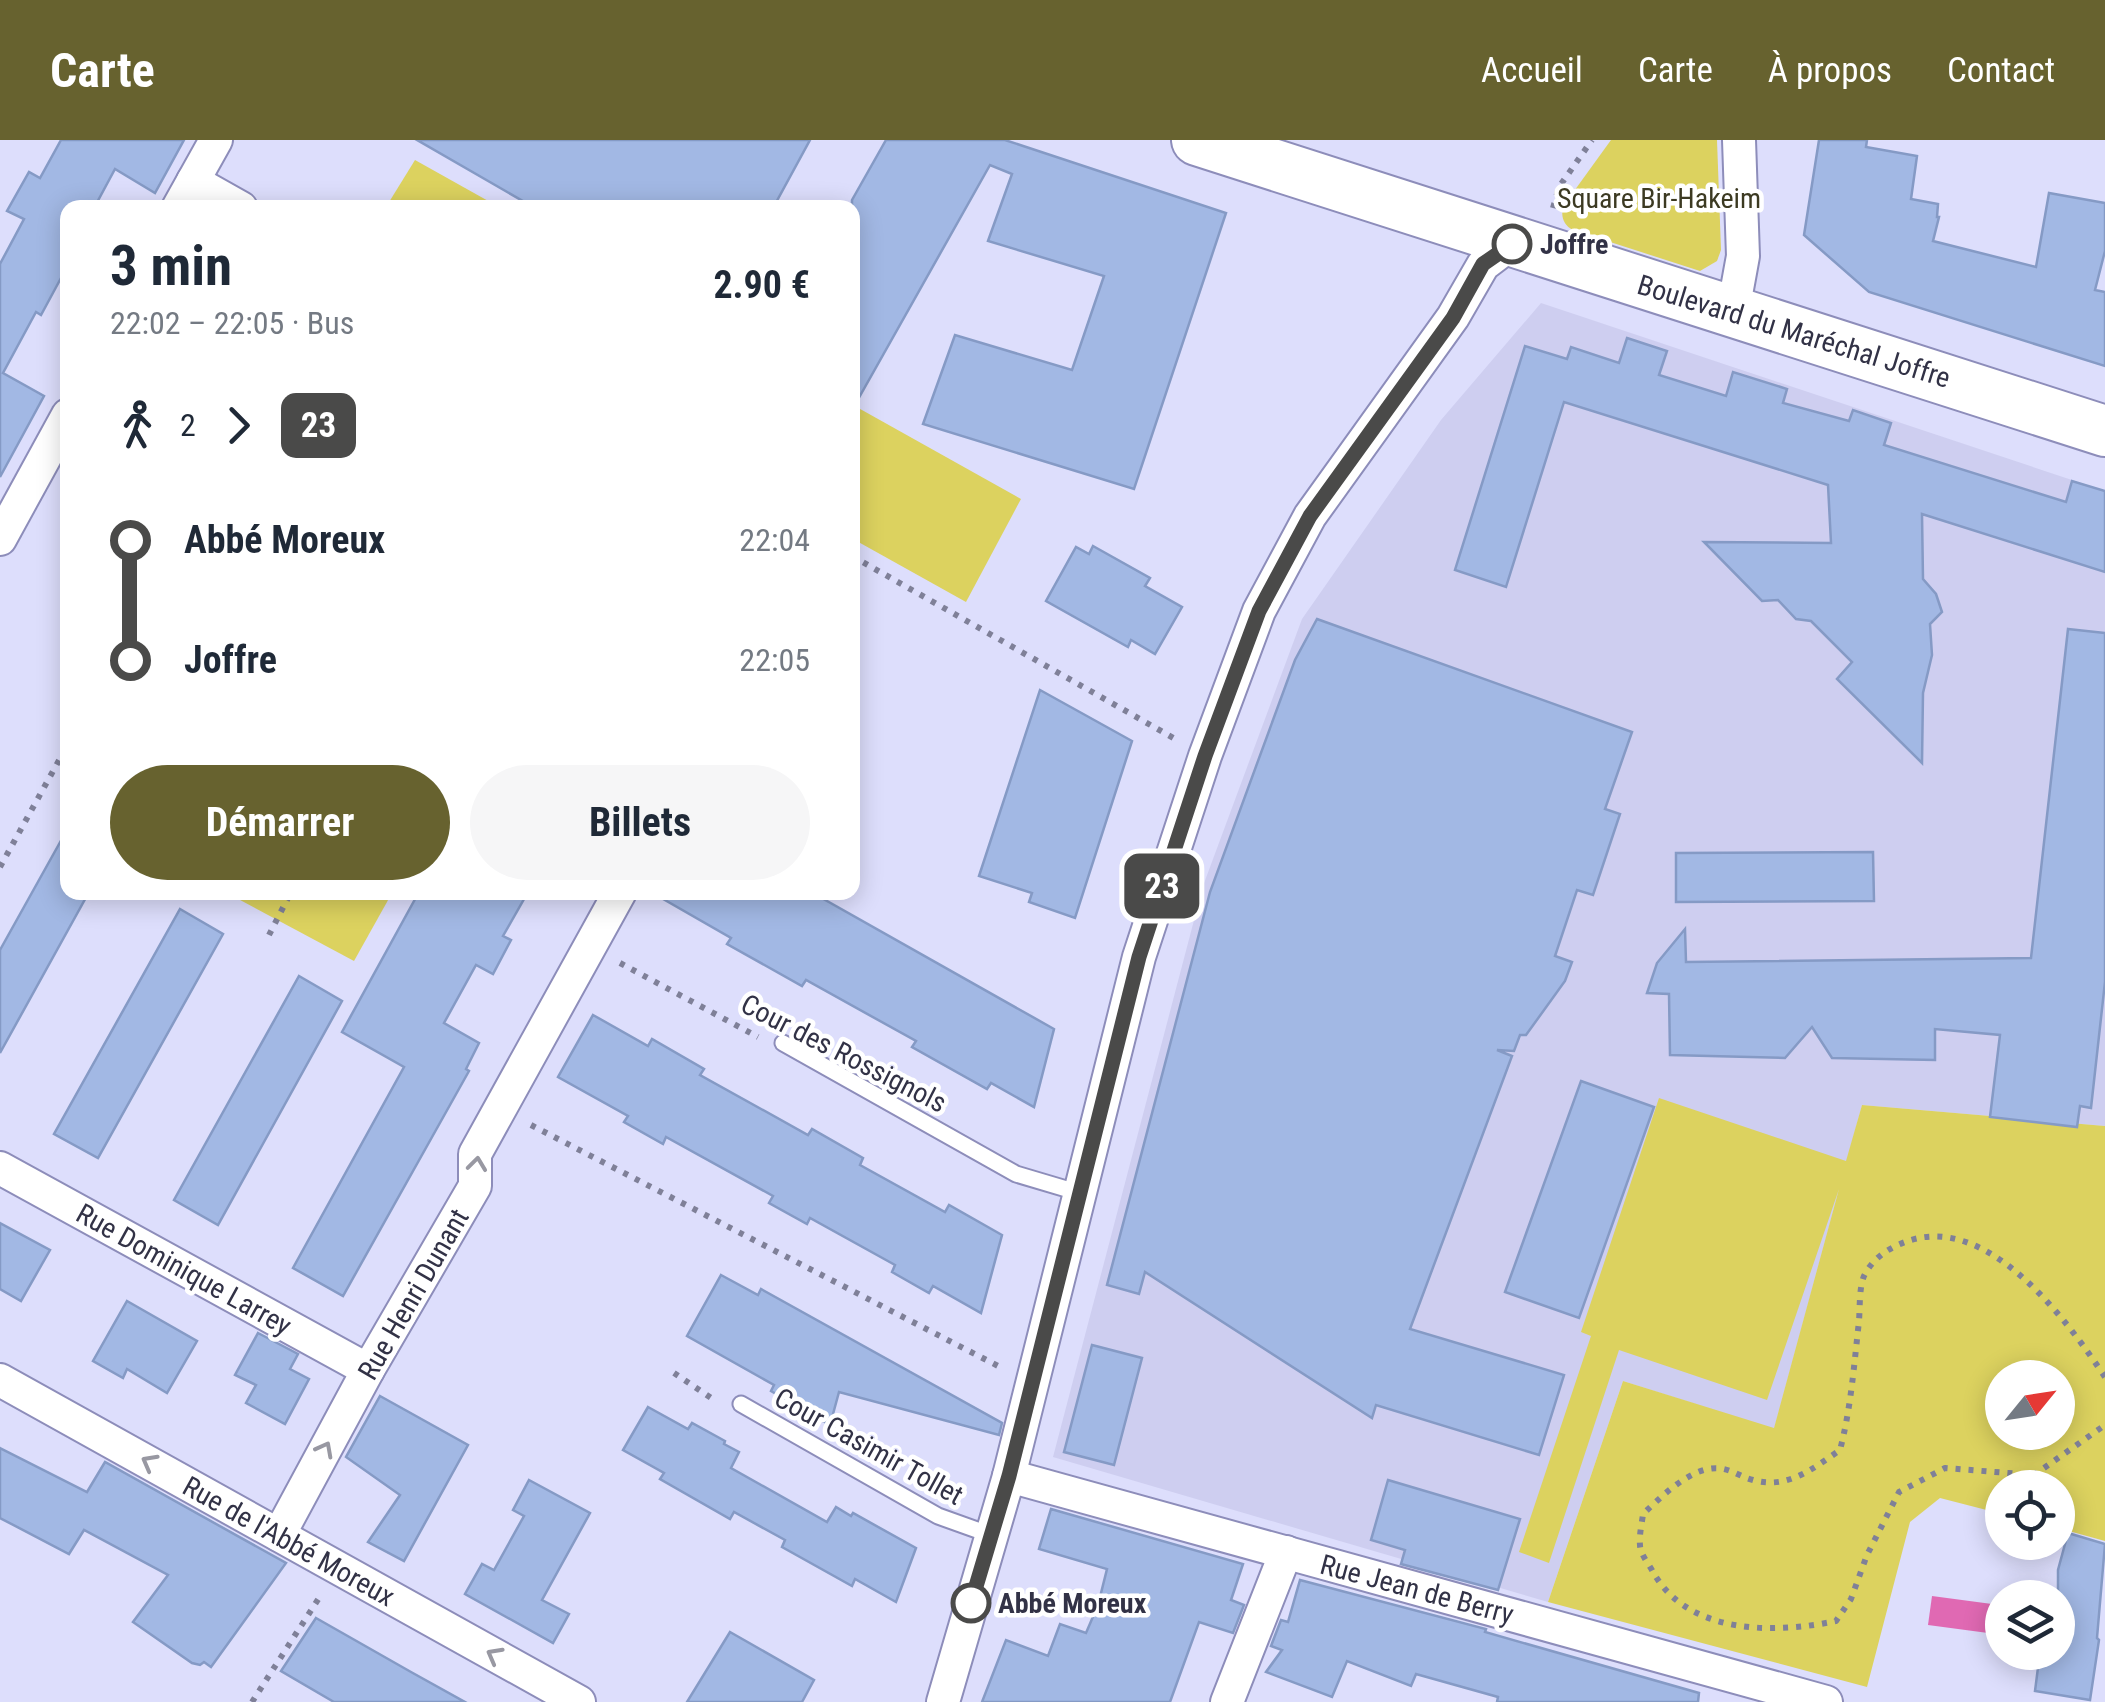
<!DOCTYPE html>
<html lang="fr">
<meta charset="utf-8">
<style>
body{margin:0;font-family:"Roboto Condensed",sans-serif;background:#f6f6f7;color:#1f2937;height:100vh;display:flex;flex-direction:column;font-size:38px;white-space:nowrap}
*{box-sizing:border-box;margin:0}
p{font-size:32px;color:#747a83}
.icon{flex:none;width:55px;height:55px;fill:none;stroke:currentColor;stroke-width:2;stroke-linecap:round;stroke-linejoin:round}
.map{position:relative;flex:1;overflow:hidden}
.side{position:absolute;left:60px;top:60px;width:800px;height:700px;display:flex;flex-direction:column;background:#fff;border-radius:20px;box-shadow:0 5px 25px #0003}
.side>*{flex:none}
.badge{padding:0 20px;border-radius:15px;font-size:35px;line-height:65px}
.needle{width:65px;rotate:60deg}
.controls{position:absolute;left:1985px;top:1220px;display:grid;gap:20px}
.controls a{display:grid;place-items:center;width:90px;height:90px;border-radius:50%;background:#fff;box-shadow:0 5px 25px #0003;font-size:50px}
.map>.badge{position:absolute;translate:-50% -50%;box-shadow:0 0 0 5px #fff}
.legs{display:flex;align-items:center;gap:15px;height:110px;padding:0 50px;font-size:32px}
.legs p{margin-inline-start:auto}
.summary{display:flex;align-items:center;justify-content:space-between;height:170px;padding:0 50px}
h1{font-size:55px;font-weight:700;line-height:75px}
.cta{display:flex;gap:20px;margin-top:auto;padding:20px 50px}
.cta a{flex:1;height:115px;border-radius:60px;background:#67622f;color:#fff;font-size:40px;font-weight:700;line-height:115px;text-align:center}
.cta a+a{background:#f6f6f7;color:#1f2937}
ul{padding:0 50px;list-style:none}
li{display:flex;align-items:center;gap:35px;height:120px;font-size:38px}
li i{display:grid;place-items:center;width:15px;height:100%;margin:0 12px;background:currentColor}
li i::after{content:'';width:25px;height:25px;margin:-12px;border:8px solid;border-radius:50%;background:#fff}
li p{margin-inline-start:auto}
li:first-child i{background:linear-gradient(#0000 50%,currentColor 0)}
li:last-child i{background:linear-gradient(currentColor 50%,#0000 0)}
header{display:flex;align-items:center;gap:60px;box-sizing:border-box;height:140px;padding:0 50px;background:#67622f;color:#fff}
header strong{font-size:48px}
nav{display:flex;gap:55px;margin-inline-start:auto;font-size:35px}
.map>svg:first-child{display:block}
.built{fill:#cecef0}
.green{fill:#dcd25f;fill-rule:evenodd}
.water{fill:#e069b3}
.building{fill:#a2b8e4;stroke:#859ac5;stroke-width:2.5}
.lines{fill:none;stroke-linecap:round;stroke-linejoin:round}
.lane-casing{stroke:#8d8dba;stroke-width:19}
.street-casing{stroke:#8d8dba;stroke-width:36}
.primary-casing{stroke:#8d8dba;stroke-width:54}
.path{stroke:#7f8098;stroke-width:6;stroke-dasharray:5 8;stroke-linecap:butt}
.lane{stroke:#fff;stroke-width:15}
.street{stroke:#fff;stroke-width:32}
.primary{stroke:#fff;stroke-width:50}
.oneway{stroke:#9898a2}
.line-1-casing{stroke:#fff;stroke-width:22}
.line-1{stroke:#4a4a49;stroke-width:15}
.stop-1-dot{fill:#fff;stroke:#4a4a49;stroke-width:5}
.labels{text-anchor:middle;stroke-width:9;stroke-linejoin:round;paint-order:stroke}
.park-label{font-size:28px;fill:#3c3a22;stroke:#fff}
.stop-label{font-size:28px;font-weight:bold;fill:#323246;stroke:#fff;text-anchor:start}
.street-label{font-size:28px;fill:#323246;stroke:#fff}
</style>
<header>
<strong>Carte</strong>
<nav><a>Accueil</a><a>Carte</a><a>À propos</a><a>Contact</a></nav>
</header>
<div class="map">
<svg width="2105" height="1562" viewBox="0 0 2105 1562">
<rect width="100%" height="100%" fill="#dddefc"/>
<path class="built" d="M1541 163 2105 351V986L1862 965 1774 1289 1623 1241 1548 1462 1053 1317 1203 746 1302 479 1441 280Z"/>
<g class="green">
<path d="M1611 0H1717L1721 110 1717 121 1700 131 1573 90C1563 85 1560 75 1564 65Z"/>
<path d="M415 20 499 67H386Z"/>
<path d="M853 265 1021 359 966 462 853 399Z"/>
<path d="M227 753H392L354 821Z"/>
<path d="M1659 958 1846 1021 1862 965 2105 986V1401L2058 1388V1348H2002V1374L1940 1358 1910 1382 1867 1547 1548 1462 1623 1241 1774 1288 1839 1049 1767 1260 1619 1210 1549 1423 1519 1412 1591 1196 1581 1192ZM2002 1238H2058V1292H2002Z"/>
</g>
<path class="water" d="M1932 1456 1992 1464 1988 1493 1928 1485Z"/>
<g class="building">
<path d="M61 0H184L155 53 115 29 94 68H68V125L41 175 36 172 3 233 44 256 0 337V124L24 79 7 71 29 32 40 38Z"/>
<path d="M417 0H810L773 68H535Z"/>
<path d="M886 0H1005L1226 73 1134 349 923 284 955 195 1072 230 1104 136 988 101 1012 34 990 25 852 270V60Z"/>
<path d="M1819 0H1867L1866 7 1917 16 1911 59 1938 64 1937 77H1939L1933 101 2036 127 2049 53 2105 63V111L2095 150 2105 152V226L1869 152 1804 95Z"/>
<path d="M1627 198 1667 211 1659 235 1726 256 1733 232 1787 249 1783 263 1849 281 1853 270 1891 283 1884 305 2066 362 2072 341 2105 351V432L1922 374 1923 439 1936 454 1942 472 1930 484 1932 515 1923 553 1922 623 1837 539 1852 522 1811 481 1796 479 1778 460 1762 461 1704 402 1831 403 1828 345 1564 262 1506 447 1455 430 1525 206 1567 219 1571 207 1619 223Z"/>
<path d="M1093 406 1150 438 1145 446 1182 467 1155 514 1131 500 1128 507 1046 461 1076 407 1089 414Z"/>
<path d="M1317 479 1632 592 1605 669 1620 674 1593 755 1577 750 1555 816 1572 822 1565 841 1526 895H1520L1514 911 1497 910 1512 916 1410 1189 1564 1235 1539 1315 1376 1265 1372 1278 1145 1132 1139 1154 1107 1145 1210 752 1295 520Z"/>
<path d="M2068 489 2105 493V842L2091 968 2080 966 2077 987 1990 977 2000 895 1935 889V920L1832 918 1812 887 1785 918 1670 915 1669 854 1647 853 1657 823 1685 789 1686 822 2031 818Z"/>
<path d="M1040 550 1132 601 1075 778 1029 762 1032 753 979 736Z"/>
<path d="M68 688V752H89L0 913V810Z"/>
<path d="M1873 712 1874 761 1676 762V713Z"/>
<path d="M419 752H528L503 796 511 800 493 834 476 825 444 883 479 903 466 929 469 931 343 1156 293 1128 404 927 342 892Z"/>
<path d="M651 752H811L1054 889 1034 967 991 943 987 949 912 907 916 901 806 840 802 846 727 804 731 798Z"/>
<path d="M180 769 223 794 98 1018 54 994Z"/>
<path d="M299 836 342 861 218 1085 174 1060Z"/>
<path d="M593 875 648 906 652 899 704 929 700 935 808 995 812 989 863 1018 860 1025 945 1072 949 1065 1002 1095 981 1173 933 1146 929 1153 892 1132 895 1125 810 1078 807 1084 769 1063 773 1056 666 997 663 1004 624 982 628 976 558 937Z"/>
<path d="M1581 941 1654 967 1579 1178 1505 1152Z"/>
<path d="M0 1083 50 1110 21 1161 0 1149Z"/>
<path d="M721 1135 758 1155 761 1149 1002 1283 999 1295 839 1252 830 1285 771 1251 774 1245 687 1196Z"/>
<path d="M127 1161 197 1201 167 1253 127 1229 123 1238 93 1221Z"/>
<path d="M258 1193 298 1214 290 1229 309 1239 285 1284 246 1263 256 1245 235 1235Z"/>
<path d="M1092 1205 1142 1218 1114 1325 1064 1312Z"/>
<path d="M380 1256 468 1305 404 1421 368 1402 400 1355 346 1317Z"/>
<path d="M648 1267 688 1289 692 1283 725 1301 724 1304 739 1312 731 1328 827 1382 836 1367 851 1376 853 1373 916 1408 896 1462 855 1439 852 1446 782 1407 785 1400 734 1372 730 1379 660 1339 664 1333 623 1310Z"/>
<path d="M0 1308 87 1352 105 1322 286 1423 211 1527 204 1522 200 1525 192 1523 133 1482 168 1435 84 1390 69 1414 0 1378Z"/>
<path d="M529 1340 590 1373 542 1460 569 1474 553 1503 465 1454 482 1424 494 1430 524 1376 513 1370Z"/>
<path d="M1388 1340 1520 1379 1498 1450 1401 1424 1405 1410 1371 1400Z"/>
<path d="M1051 1369 1243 1424 1231 1460 1244 1465 1233 1493 1199 1482 1170 1562H982L1006 1500 1048 1516 1060 1484 1086 1493 1098 1465 1107 1429 1039 1409Z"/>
<path d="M2068 1393 2105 1404 2097 1498 2099 1500 2090 1560 2035 1551 2040 1512H2058V1430Z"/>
<path d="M1300 1440 1486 1489 1485 1492 1699 1553 1698 1562H1497L1498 1557 1416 1534 1411 1546 1347 1521 1332 1557 1266 1532 1282 1510 1271 1506 1281 1480 1288 1482Z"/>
<path d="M316 1478 411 1532 465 1562H334L281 1531Z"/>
<path d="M730 1492 814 1540 802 1562H687Z"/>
</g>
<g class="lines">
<g class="lane-casing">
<g id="lane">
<path d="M783 903 1016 1034 1080 1053"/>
<path d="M741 1264 938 1376 991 1395"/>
</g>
</g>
<g class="street-casing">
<g id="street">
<path d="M193 41 241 68"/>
<path d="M178 68 216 0"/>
<path d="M1733 171 1743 116 1739 0"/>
<path d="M0 399 68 275"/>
<path d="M0 1028 368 1230"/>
<path d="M0 1240 579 1562"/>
<path d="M1009 1336 1826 1562"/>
<path d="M279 1395 368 1230 475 1046V1014L620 752"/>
<path d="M943 1562 1009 1336 1139 817 1205 616 1259 471 1310 376 1453 177 1483 125 1512 103"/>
<path d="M1227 1562 1286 1412"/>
</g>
</g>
<g class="primary-casing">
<path id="primary" d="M1197 0 2105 291"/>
</g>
<g class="path">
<path d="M1553 68 1559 47 1592 0"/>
<path d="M852 416 1177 600"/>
<path d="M0 727 68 604"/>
<path d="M269 795 291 752"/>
<path d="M620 823 758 897"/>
<path d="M531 985 1000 1227"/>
<path d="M674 1233 717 1262"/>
<path d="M2105 1237C2067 1180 1990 1076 1911 1100 1892 1106 1874 1116 1864 1136 1859 1148 1860 1168 1859 1181 1854 1225 1851 1268 1840 1310 1814 1328 1787 1350 1753 1340 1737 1336 1727 1325 1708 1329 1684 1334 1661 1357 1643 1374 1642 1383 1639 1395 1640 1405 1640 1414 1649 1424 1653 1432 1688 1495 1775 1494 1836 1481L1851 1459 1867 1415 1899 1352 1945 1328 2034 1335 2105 1285"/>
<path d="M252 1562 319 1458"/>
</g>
<use href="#lane" class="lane"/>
<use href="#street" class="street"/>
<use href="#primary" class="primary"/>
</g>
<defs><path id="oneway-chevron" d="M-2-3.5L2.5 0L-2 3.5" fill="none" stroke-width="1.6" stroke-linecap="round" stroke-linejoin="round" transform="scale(2.5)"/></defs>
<g class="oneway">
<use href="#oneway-chevron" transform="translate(477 1024) rotate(-83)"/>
<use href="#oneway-chevron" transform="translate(325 1309) rotate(-62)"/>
<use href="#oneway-chevron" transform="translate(149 1322) rotate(-151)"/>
<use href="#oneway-chevron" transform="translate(494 1515) rotate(-151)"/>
</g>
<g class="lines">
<g class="line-1-casing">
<path id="line-1" d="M971 1463 1009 1336 1139 817 1205 616 1259 471 1310 376 1453 178 1483 124 1512 104"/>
</g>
<use href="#line-1" class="line-1"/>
</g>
<g class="stop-1-dot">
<circle cx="1512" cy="104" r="18"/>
<circle cx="971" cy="1463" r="18"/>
</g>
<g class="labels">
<g class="park-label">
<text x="1659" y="68">Square Bir-Hakeim</text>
</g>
<g class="stop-label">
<text x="1540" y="114">Joffre</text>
<text x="998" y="1473">Abbé Moreux</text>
</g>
<g class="street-label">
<text transform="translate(1794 191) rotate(17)" y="10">Boulevard du Maréchal Joffre</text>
<text transform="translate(844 913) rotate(27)" y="10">Cour des Rossignols</text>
<text transform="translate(184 1129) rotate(29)" y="10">Rue Dominique Larrey</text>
<text transform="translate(413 1154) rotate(-60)" y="10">Rue Henri Dunant</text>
<text transform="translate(869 1306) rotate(29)" y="10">Cour Casimir Tollet</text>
<text transform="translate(289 1401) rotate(29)" y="10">Rue de l'Abbé Moreux</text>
<text transform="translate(1417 1449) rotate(15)" y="10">Rue Jean de Berry</text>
</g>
</g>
</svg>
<div class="controls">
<a><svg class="needle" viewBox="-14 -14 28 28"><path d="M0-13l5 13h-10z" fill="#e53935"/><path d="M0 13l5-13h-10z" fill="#747a83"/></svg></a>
<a><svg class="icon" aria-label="locate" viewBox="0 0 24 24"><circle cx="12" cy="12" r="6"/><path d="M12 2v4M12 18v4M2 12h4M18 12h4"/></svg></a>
<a><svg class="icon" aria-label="layers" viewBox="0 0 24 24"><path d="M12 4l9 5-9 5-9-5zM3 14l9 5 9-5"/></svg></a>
</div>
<b class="badge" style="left:1162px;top:746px;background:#4a4a49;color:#fff">23</b>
<section class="side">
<div class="summary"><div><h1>3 min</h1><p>22:02 – 22:05 · Bus</p></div><b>2.90 €</b></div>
<div class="legs"><svg class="icon" aria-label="walk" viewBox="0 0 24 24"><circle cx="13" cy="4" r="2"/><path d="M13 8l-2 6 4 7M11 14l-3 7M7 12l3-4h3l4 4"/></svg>2<svg class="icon" aria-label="forward" viewBox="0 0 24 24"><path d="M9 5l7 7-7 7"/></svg><b class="badge" style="background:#4a4a49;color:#fff">23</b></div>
<ul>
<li><i style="color:#4a4a49"></i><b>Abbé Moreux</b><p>22:04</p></li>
<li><i style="color:#4a4a49"></i><b>Joffre</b><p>22:05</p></li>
</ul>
<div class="cta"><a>Démarrer</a><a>Billets</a></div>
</section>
</div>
